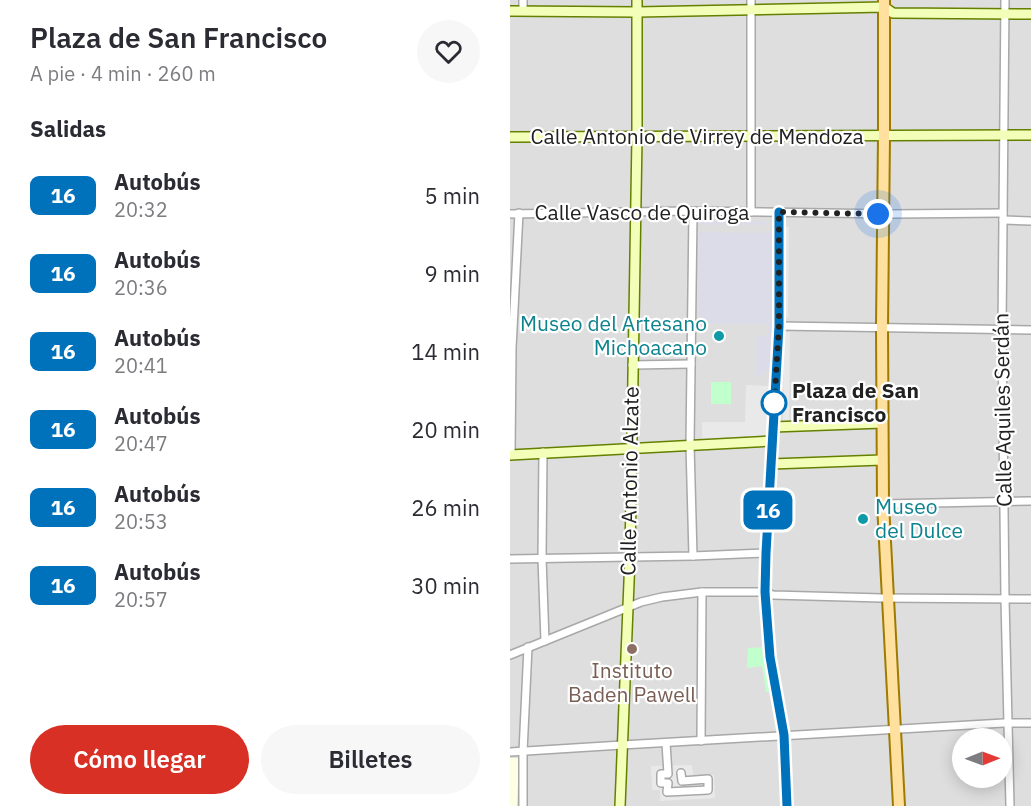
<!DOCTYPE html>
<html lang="es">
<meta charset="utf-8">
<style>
body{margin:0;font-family:"IBM Plex Sans",sans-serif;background:#f7f7f7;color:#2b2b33;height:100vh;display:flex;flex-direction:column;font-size:22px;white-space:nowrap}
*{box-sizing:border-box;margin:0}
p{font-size:20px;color:#7c7c81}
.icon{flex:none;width:33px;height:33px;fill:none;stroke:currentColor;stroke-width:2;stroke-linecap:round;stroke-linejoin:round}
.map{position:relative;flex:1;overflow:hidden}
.panel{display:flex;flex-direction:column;background:#fff;width:510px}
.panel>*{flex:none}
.badge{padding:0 12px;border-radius:9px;font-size:21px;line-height:39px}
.needle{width:39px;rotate:89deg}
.fabs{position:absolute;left:442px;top:728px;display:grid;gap:12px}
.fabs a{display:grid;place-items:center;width:60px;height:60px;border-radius:50%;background:#fff;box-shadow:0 3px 15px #0003;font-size:30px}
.you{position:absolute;width:30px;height:30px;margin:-15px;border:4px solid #fff;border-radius:50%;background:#1a73e8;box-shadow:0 0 0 9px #1a73e833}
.map>.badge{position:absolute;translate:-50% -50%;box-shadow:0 0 0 3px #fff}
h2{padding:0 30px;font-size:22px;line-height:54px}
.round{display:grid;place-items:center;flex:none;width:63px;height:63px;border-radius:32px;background:#f7f7f7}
.headline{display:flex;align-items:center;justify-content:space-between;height:102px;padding:0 30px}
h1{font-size:28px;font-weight:600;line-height:45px}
.action{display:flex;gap:12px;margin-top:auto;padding:12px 30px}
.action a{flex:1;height:69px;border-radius:36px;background:#d93025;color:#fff;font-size:24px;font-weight:600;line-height:69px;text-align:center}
.action a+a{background:#f7f7f7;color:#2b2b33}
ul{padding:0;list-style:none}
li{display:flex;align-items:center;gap:18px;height:78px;padding:0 30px}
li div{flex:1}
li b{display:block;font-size:22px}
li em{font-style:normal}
li .badge{min-width:66px;font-weight:700;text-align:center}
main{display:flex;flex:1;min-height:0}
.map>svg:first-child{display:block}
.residential{fill:#dfdede;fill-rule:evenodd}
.education{fill:#fcffe3}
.park{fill:#c1ffcd}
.parking{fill:#e9e9e9}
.plaza{fill:#dcdbe8}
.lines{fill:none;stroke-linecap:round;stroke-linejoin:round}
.street-casing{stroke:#a8a8a8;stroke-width:10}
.secondary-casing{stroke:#648000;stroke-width:12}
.primary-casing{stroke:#9e7b00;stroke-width:14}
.street{stroke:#fff;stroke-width:7}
.secondary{stroke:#f3ffb8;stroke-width:9}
.primary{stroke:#ffe09f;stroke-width:10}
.line-casing{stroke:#fff;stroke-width:14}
.line{stroke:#0072bc;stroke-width:9}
.walk{stroke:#212121;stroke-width:6;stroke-dasharray:0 10.8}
.culture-dot{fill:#0f9aa8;stroke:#fff;stroke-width:2}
.stop-dot{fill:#fff;stroke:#0072bc;stroke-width:3}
.education-dot{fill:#8d6e63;stroke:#fff;stroke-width:2}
.labels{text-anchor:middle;stroke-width:4.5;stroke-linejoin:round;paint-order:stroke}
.street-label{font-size:21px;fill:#212121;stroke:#fff}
.culture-label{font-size:21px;fill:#0d838f;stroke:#fff;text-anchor:end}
.stop-label{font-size:21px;font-weight:bold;fill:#212121;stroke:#fff;text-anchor:start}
.education-label{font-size:21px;fill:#785e54;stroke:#fff}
</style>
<main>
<section class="panel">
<div class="headline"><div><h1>Plaza de San Francisco</h1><p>A pie · 4 min · 260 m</p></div><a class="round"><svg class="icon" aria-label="heart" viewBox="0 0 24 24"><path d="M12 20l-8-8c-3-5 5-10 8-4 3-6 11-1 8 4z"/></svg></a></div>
<h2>Salidas</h2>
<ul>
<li><span class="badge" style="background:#0072bc;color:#fff">16</span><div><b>Autobús</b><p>20:32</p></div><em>5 min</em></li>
<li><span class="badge" style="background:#0072bc;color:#fff">16</span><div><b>Autobús</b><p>20:36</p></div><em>9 min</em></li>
<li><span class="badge" style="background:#0072bc;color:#fff">16</span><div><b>Autobús</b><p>20:41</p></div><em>14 min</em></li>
<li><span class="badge" style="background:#0072bc;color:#fff">16</span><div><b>Autobús</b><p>20:47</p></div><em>20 min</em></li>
<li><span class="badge" style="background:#0072bc;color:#fff">16</span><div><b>Autobús</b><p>20:53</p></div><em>26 min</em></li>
<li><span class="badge" style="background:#0072bc;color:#fff">16</span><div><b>Autobús</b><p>20:57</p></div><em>30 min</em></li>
</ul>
<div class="action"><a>Cómo llegar</a><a>Billetes</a></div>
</section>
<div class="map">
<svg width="521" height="806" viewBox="0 0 521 806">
<rect width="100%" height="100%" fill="#f2f0e7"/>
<path class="residential" d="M0 0H521V806H0ZM453 738H492V777H453Z"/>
<path class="education" d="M0 758H9L7 806H0Z"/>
<g class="park">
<rect x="201" y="382" width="20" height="22"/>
<path d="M257 647 262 691 256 692 252 666 237 668 238 648Z"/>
</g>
<g class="parking">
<path d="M273 227H279L278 317H272Z"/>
<path d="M274 332H280L279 422H273Z"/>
<path d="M236 385 260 386 258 435 192 439V422H235Z"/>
<path d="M182 765 183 776 204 775 205 798 150 801V790H142L141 766Z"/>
</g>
<g class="plaza">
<path d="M191 221H256L258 223 256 225H191L189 223Z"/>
<path d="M190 232 263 233 261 367 249 377 246 375V336H258V324H189Z"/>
</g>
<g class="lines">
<g class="street-casing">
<g id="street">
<path d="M495 0 492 330 495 599 500 806"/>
<path d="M13 11V0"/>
<path d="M241 212V0"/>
<path d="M0 214 178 211 381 214 493 213"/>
<path d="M493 220 521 221"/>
<path d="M269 326 521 330"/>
<path d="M122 365 181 364"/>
<path d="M263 427 269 326V212"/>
<path d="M33 452 32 558 35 641"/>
<path d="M1 455 2 348 9 213"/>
<path d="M261 464 256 553 255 592 260 657 274 735 277 806"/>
<path d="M373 504 521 501"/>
<path d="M183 556 180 445 183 212"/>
<path d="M0 559 183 556 256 553"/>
<path d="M0 655 131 602 152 597 192 592H255L263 595 372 598 521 599"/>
<path d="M191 741 192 592"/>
<path d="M156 743 158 774H151V783H158L157 792 198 790V779L172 781 171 773"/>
<path d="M0 752 112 745 494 723H521"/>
<path d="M13 806V752L18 647"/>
</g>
</g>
<g class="secondary-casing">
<g id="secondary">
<path d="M0 11 127 12 374 7 383 13 521 14"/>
<path d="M0 137 521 135"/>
<path d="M372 423 263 427 261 464 372 460"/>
<path d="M0 455 262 441"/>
<path d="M110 806 120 557 127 137V0"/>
</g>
</g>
<g class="primary-casing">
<path id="primary" d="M374 0V136L372 327 373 504 389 806"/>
</g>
<use href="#street" class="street"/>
<use href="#secondary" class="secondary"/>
<use href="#primary" class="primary"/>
</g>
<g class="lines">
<g class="line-casing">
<path id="line" d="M269 212V326L256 553 255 592 260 657 274 735 277 806"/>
</g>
<use href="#line" class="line"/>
<path class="walk" d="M264 403V408L269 326V212L368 214"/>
</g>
<g class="culture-dot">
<circle cx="209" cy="336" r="6"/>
<circle cx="353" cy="519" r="6"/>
</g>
<circle class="stop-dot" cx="264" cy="403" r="12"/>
<circle class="education-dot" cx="122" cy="649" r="6"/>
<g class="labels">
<g class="street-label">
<text x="187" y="144">Calle Antonio de Virrey de Mendoza</text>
<text x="132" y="220">Calle Vasco de Quiroga</text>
<text transform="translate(493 410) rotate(-91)" y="7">Calle Aquiles Serdán</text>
<text transform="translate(120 481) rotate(-89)" y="7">Calle Antonio Alzate</text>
</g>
<g class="culture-label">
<text x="197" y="331">Museo del Artesano<tspan x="197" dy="24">Michoacano</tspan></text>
<text x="365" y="514" text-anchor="start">Museo<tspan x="365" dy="24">del Dulce</tspan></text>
</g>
<g class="stop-label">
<text x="282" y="398">Plaza de San<tspan x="282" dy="24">Francisco</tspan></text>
</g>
<g class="education-label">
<text x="122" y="678">Instituto<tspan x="122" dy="24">Baden Pawell</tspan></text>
</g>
</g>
</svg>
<div class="fabs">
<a><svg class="needle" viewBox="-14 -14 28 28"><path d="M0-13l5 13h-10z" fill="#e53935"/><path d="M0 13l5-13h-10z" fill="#7c7c81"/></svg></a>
</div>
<div class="you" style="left:368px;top:214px"></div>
<b class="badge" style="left:258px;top:510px;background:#0072bc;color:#fff">16</b>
</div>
</main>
